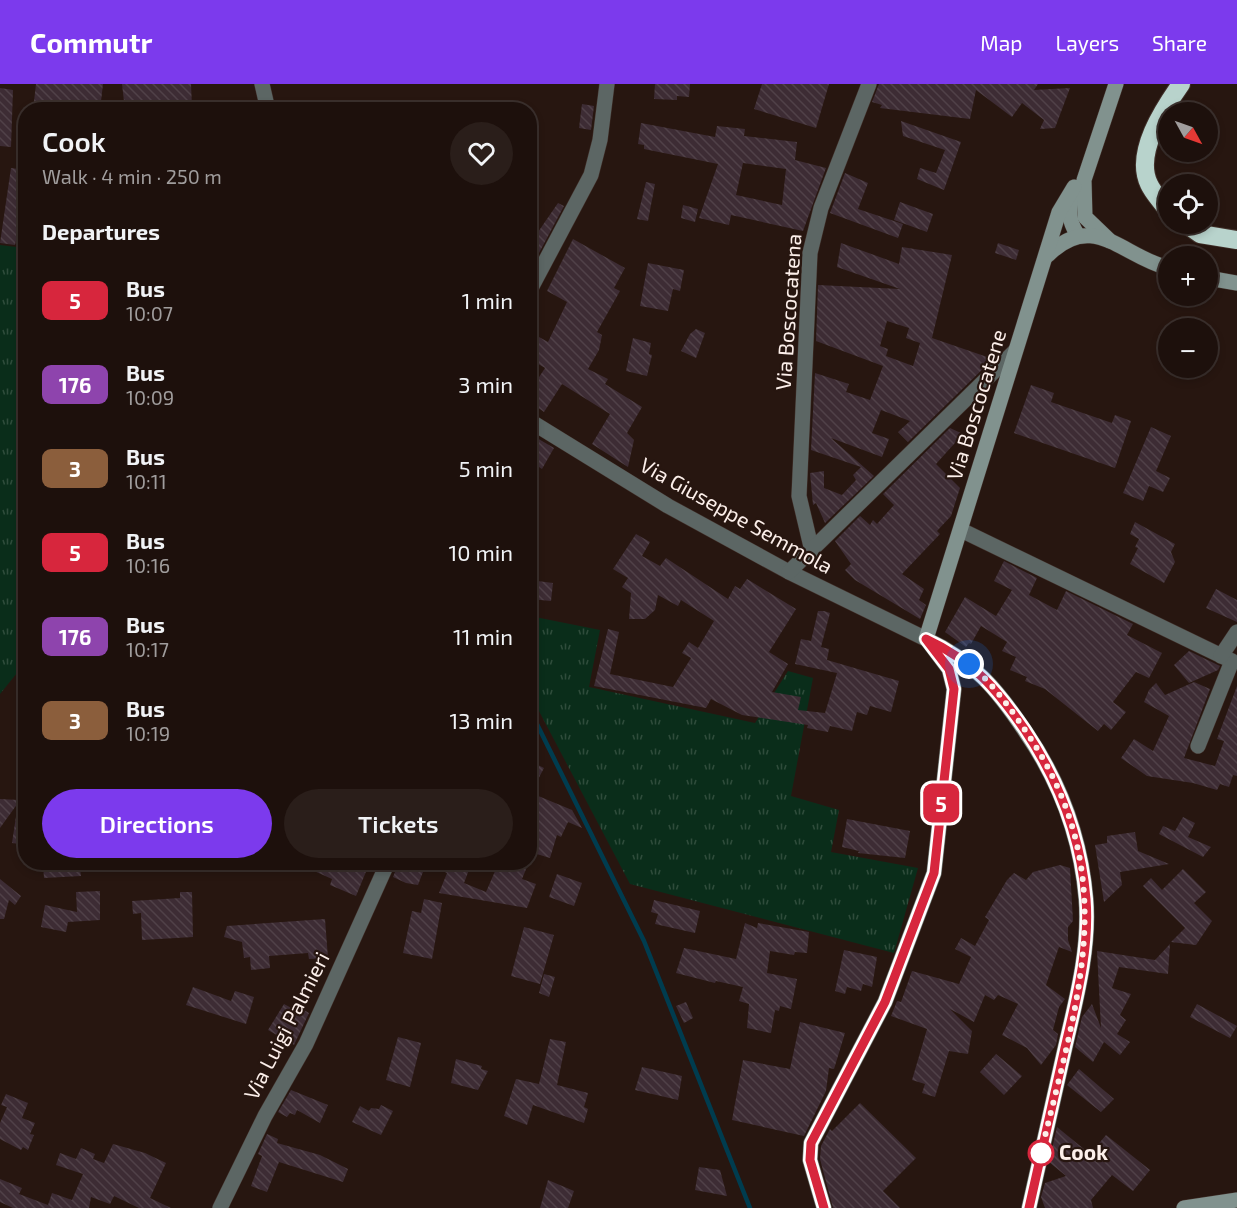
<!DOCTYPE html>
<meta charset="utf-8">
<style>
body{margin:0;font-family:"Exo 2",sans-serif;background:#2a1e1a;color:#f1f3f6;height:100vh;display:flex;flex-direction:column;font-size:22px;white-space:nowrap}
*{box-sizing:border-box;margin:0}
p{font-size:20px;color:#a09d9d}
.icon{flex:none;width:33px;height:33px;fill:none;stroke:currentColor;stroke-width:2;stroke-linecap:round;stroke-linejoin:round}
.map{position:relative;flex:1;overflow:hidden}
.details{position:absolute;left:18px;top:18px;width:519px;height:768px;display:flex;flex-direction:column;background:#1d100c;border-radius:24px;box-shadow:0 3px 9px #0003,0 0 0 2px #3b302d}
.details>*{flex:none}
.badge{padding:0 12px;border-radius:9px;font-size:21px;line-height:39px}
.needle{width:39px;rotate:130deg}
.controls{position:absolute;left:1158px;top:18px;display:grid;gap:12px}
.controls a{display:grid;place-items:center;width:60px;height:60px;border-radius:50%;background:#1d100c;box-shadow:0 3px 9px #0003,0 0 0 2px #3b302d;font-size:30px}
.you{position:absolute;width:30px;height:30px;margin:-15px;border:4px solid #fff;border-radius:50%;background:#1a73e8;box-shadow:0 0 0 9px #1a73e833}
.map>.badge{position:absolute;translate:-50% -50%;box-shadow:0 0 0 3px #fff}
h2{padding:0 24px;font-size:22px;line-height:54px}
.round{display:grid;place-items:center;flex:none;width:63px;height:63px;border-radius:32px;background:#2a1e1a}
.headline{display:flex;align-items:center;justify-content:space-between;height:102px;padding:0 24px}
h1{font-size:28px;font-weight:600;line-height:45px}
.button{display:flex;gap:12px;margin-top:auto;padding:12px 24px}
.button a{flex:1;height:69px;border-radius:36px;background:#7c3aed;color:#fff;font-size:24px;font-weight:600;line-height:69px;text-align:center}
.button a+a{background:#2a1e1a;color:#f1f3f6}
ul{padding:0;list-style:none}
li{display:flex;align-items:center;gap:18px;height:84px;padding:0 24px}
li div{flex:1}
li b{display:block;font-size:22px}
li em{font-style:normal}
li .badge{min-width:66px;font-weight:700;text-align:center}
header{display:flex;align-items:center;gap:36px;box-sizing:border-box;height:84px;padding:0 30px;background:#7c3aed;color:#fff}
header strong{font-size:28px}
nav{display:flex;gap:33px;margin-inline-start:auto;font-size:21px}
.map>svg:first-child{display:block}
.grass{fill:url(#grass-tufts)}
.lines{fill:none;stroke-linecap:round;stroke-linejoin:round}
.stream{stroke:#003c4f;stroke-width:4.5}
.building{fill:url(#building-back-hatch);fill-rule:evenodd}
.street-casing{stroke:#41302a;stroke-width:16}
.secondary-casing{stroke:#41302a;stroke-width:16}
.highway-casing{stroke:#41302a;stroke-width:20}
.street{stroke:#5c6664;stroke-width:15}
.secondary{stroke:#81928e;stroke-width:15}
.highway{stroke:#b8d3cc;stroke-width:18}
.line-casing{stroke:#fff;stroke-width:14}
.line{stroke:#d7263d;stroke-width:9}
.walk{stroke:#fcefea;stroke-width:6;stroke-dasharray:0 10.8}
.stop-dot{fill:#fff;stroke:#d7263d;stroke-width:3}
.labels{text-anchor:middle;stroke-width:4.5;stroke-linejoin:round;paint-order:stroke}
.street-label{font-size:21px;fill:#fcefea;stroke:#271610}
.stop-label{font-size:21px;font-weight:bold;fill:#fcefea;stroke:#271610;text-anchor:start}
</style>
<header>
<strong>Commutr</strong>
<nav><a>Map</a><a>Layers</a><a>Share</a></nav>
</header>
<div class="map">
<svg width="1237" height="1124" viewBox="0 0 1237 1124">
<defs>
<pattern id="grass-tufts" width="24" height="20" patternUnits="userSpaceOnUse" patternTransform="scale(1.5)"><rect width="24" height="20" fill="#0a2d1a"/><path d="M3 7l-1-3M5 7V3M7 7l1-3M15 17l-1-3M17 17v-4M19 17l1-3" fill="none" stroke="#2f4c3b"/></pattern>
<pattern id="building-back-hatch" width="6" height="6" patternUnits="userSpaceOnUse" patternTransform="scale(1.5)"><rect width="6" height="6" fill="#3d2c34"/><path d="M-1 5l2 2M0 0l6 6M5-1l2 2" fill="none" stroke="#504148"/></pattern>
</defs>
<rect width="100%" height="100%" fill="#271610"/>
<g class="grass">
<path d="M0 161 25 164 26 578 0 610Z"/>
<path d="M530 532 600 546 589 603 755 639 788 587 813 594 791 712 839 726 831 768 918 784 894 869 630 800 530 610Z"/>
</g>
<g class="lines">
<path class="stream" d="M530 626 644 857 750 1124"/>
</g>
<g class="building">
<path d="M36 0H103L100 26H33Z"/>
<path d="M122 0H191L192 23 125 26Z"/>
<path d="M655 0H690L689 13 677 12V16L654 15Z"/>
<path d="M762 0H829L816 44 754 25Z"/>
<path d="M879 0H1038L1034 6 1070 4 1055 44 1040 45 1044 36 1022 19 1012 33 976 6 970 35 880 24 882 21 872 18Z"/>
<path d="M0 4 13 6 11 63 0 62Z"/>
<path d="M582 20 594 22 591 46 579 44Z"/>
<path d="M901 37 961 58 944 106 917 95 920 84 936 89 945 66 903 52Z"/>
<path d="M641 39 715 53 717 42 745 45 744 52 797 58 795 76 826 84 803 147 731 131 729 141 699 134 718 80 644 65V61L638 60ZM743 79 786 85 782 121 736 111Z"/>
<path d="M11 84 26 86V159L16 157 15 161 0 159Z"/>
<path d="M845 89 868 99 858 125 903 140 898 154 830 129Z"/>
<path d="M646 98 655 100 648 137 637 135Z"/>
<path d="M900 118 933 130 927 148 894 136Z"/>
<path d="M558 119 564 122 530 186V143L538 148Z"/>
<path d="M683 121 698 125 695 138 681 134Z"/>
<path d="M573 155 625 184 614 204 620 207 597 248 602 251 599 266 588 285 608 295 605 300 642 323 627 349 634 356 628 383 592 360 610 330 562 300 544 328 530 318V307L545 284 530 275V248L548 258 567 218 547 207Z"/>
<path d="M841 159 899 180 902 163 952 171 932 254 993 275 908 358 898 348 910 337 881 326 872 349 889 355 882 373 831 354 874 392 825 439 816 419 813 421 810 389 824 387V404L842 411 856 396 853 391 861 383 811 366 815 289 849 300 846 308 870 316 883 282 816 257 818 201 900 205 837 183ZM887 237 909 244 906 254 920 259 913 282 886 272 888 265 880 262Z"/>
<path d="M998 159 1019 166 1016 176 995 169Z"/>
<path d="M648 179 684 186 680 207 673 205 668 227 640 222Z"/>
<path d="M696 245 705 249 696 274 681 267 690 250Z"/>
<path d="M633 254 651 259 649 270 652 271 647 292 626 287Z"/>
<path d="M1031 301 1054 309 1051 318 1112 339 1115 331 1131 337 1115 384 1014 349Z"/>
<path d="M1151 343 1171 352 1156 387 1170 394 1163 408 1149 402 1143 417 1123 409Z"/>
<path d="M950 344 963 350 936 380 960 404 951 432 937 447 940 450 902 490 924 505 919 516 926 521 920 535 855 496 845 486 851 480 835 457 860 432 870 441 873 436 877 440 894 421 883 410Z"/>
<path d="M530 350 554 364 542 385 530 377Z"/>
<path d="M1135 438 1175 460 1171 468 1175 478 1164 499 1130 480 1138 464 1135 463 1139 455 1130 450Z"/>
<path d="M636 450 650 458 642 472 660 482 666 474 728 515 735 502 740 505 747 495 796 525 769 568 788 580 772 608 801 613 798 626 825 629 837 589 795 580 801 555 811 557 818 527H824L830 529 821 563 829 565 827 576 899 597 891 628 870 622 867 631 857 628 852 647 830 642 828 648 807 644 808 641 742 631 711 615 706 624 594 602 608 545 619 548 610 590 673 603 691 574 682 569 689 558 698 564 714 537 681 516 678 522 658 511 655 526 645 535H629L631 509 622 503 628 494 613 485Z"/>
<path d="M1004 477 1037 494 1029 511 1057 526 1066 507 1133 540 1127 551 1162 569 1149 594 1136 588 1113 618 1126 628 1111 646 1104 640 1098 647 1045 605 1025 597 1027 593 1010 586 1016 573 1002 567 1007 558 981 542 971 560 969 559 966 563 945 548 965 513 996 532 1012 506 994 497Z"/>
<path d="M530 496 553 499 551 517 530 515Z"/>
<path d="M1216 505 1237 516V538L1206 524Z"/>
<path d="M1189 567 1220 582 1218 586 1189 599 1174 581Z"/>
<path d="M1194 598 1210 605 1184 674 1215 682 1224 657 1217 655 1237 602V692L1233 691 1229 703 1220 700 1217 706 1193 699 1147 692 1121 674 1134 655 1153 667 1169 632 1144 618 1149 606 1156 599 1165 611Z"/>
<path d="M530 677 544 684 531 709 572 726 582 744 568 738 561 753 557 751 550 774 530 768Z"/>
<path d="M19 714 26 715V761L12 759 18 719 0 744V715L19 716Z"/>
<path d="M1183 733 1195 739 1188 753 1211 763 1203 773 1159 750 1163 742 1175 747Z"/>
<path d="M847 735 910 747 905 774 858 769 859 767 842 763Z"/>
<path d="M1135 748 1138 767 1169 780 1120 788 1122 801 1104 818 1095 761 1107 759V752Z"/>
<path d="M54 778H79L81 792 44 794 43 780Z"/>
<path d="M294 778H370L356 812 330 801 332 795Z"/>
<path d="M399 778H472L464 799 486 808 499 778H529L522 795 536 800 527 824 439 809 447 789 426 780 418 801 406 799 393 793Z"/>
<path d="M1060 781 1070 784 1073 837 1068 843V856L1072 868 1059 863 1046 901 1065 915 1059 923 1053 946 1058 950 1056 961 1041 981 1027 964 1002 951 1018 920 998 911 994 916 985 911 974 938 950 925 972 947 968 970 949 967 935 1013 922 1009 925 1000 912 996 927 945 891 932 897 917 901 918 912 887 959 900 971 873 955 865 961 854 975 862 989 836 985 833 1007 796 1014 789 1026 796 1033 788Z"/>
<path d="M1183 785 1206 808 1194 819 1212 837 1196 861 1171 858 1185 844 1143 802 1151 794 1162 806Z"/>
<path d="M557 790 582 799 574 822 549 813Z"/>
<path d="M0 795 21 812 15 821 9 816 4 835H0Z"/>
<path d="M100 807V836L68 838 66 848 41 843 45 821 77 828 76 808Z"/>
<path d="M180 808H192L193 853 142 856 141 829 133 830 132 817 180 814Z"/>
<path d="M424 815 442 819 432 875 403 869 412 827 421 829Z"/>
<path d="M654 816 700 827 695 849 655 840 658 830 651 828Z"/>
<path d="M325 835 328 874 309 875 308 869 269 872 270 884 251 886 250 873 244 874 242 858 224 853 227 842Z"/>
<path d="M745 839 757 844 758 839 809 848 807 869 795 868 794 871 770 867 767 889 797 895 791 925 780 922 779 927 775 926 771 949 747 944 749 920 739 917 743 903 716 897 715 899 676 889 684 864 736 875Z"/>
<path d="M524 843 554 851 540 900 511 892Z"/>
<path d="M1170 860 1168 890 1119 883 1112 904 1131 910 1120 931 1126 936 1117 950 1130 958 1120 971 1104 958 1093 978 1075 963 1082 933 1092 920 1101 944 1097 867 1155 876Z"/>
<path d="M844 866 877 873 872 903 863 900 861 907 847 903 845 910 835 907Z"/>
<path d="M544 890 555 893 549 913 539 909Z"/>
<path d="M193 903 231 917 235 907 254 913 246 940 186 921Z"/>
<path d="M686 918 693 934 684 939 676 922Z"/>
<path d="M284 920 297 927 299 923 309 929 294 961 268 946Z"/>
<path d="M1197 920 1237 942 1230 954 1190 933Z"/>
<path d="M800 938 845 949 834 985 829 984 826 1007 804 1052 732 1036 743 976 790 985Z"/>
<path d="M398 953 421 959 410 1003 386 996Z"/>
<path d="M550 955 566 958 557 1001 588 1009 584 1023 588 1025 584 1039 533 1021 527 1041 504 1032 516 995 539 1000Z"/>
<path d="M996 970 1022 992 1004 1011 980 988Z"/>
<path d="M456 975 482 982 481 985 488 987 478 1006 451 999Z"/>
<path d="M642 983 682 992 678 1016 635 1006Z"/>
<path d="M1079 985 1114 1015 1101 1028 1067 1001Z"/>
<path d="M291 1006 328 1021 320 1039 297 1026 295 1031 290 1029 287 1033 278 1028Z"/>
<path d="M6 1010 28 1019 22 1034 35 1039 30 1050 34 1051 28 1066 23 1063 21 1066 0 1055V1039L7 1023 1 1021Z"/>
<path d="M860 1019 916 1074 883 1107 900 1124H833L820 1075 821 1062 830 1045 832 1047Z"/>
<path d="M381 1021 393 1027 381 1051 352 1038 360 1022 369 1027 371 1024 379 1025Z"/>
<path d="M1057 1043 1090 1070 1106 1051 1150 1086 1133 1107 1112 1091 1091 1116 1093 1124H1045L1041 1113 1045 1099 1066 1092 1049 1078Z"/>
<path d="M267 1050 278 1055 277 1059 320 1071 348 1085 343 1098 279 1078 267 1108 251 1102 262 1072 258 1070Z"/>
<path d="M113 1060 145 1069 166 1079 150 1114 171 1124H139L114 1112 110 1120 91 1113 89 1124H13L0 1118V1095L22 1104 19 1110 48 1121 52 1109 72 1116 83 1090 56 1081 60 1069 76 1075 81 1064 95 1070 93 1075 104 1079Z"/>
<path d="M699 1083 720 1086 727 1112 695 1106Z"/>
<path d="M548 1096 574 1107 568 1124H540Z"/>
</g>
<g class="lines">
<g class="street-casing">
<g id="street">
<path d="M262 0 268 26"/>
<path d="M530 206 591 91 600 56 607 0"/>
<path d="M530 337 668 422 789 488 926 555"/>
<path d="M961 446 1232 577 1198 662"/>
<path d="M812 467 799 412 810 169 821 124 869 0"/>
<path d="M789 488 1015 267"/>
<path d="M1221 572 1237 548"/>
<path d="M220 1124 265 1032 306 960 388 778"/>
</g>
</g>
<g class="secondary-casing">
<g id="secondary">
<path d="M1072 113C1068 128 1069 137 1077 150"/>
<path d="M1110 157 1085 133 1084 96 1116 0"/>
<path d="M1048 171C1093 126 1122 172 1168 184"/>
<path d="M1208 194 1237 199"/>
<path d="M926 555C975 578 998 606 1027 650 1061 700 1081 756 1086 815 1090 865 1076 916 1065 964 1053 1017 1041 1071 1029 1124"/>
<path d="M926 555 1059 128 1074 103"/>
<path d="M824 1124 810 1076 811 1059 885 918 934 789 954 605 949 585 928 557"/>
<path d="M1184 1124 1237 1116"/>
</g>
</g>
<g class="highway-casing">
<g id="highway">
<path d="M1168 127C1162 118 1153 109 1149 100 1134 69 1164 24 1181 0"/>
<path d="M1186 140 1200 150 1237 156"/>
</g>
</g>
<use href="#street" class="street"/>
<use href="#secondary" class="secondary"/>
<use href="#highway" class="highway"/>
</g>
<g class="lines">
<g class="line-casing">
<path id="line" d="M824 1124 810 1076 811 1059 885 918 934 789 954 605 949 585 926 555C973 577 996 604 1025 646 1059 697 1081 754 1086 815 1090 865 1076 916 1065 964 1053 1017 1041 1071 1029 1124"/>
</g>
<use href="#line" class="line"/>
<path class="walk" d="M969 580C993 599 1010 624 1027 649 1124 792 1077 916 1041 1069"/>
</g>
<circle class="stop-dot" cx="1041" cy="1069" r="12"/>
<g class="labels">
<g class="street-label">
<text transform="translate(789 228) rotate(-86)" y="7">Via Boscocatena</text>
<text transform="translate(977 321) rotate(-73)" y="7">Via Boscocatene</text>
<text transform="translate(736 432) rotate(29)" y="7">Via Giuseppe Semmola</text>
<text transform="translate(287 942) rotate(-63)" y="7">Via Luigi Palmieri</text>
</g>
<g class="stop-label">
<text x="1059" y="1076">Cook</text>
</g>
</g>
</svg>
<div class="controls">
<a><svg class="needle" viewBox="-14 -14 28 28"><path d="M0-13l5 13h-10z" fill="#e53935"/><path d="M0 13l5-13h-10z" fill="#a09d9d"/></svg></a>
<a><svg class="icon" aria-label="locate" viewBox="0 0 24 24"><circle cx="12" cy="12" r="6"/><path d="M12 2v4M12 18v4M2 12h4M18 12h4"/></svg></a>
<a>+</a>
<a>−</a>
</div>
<div class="you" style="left:969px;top:580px"></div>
<b class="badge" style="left:941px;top:719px;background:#d7263d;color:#fff">5</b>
<section class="details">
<div class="headline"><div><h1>Cook</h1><p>Walk · 4 min · 250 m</p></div><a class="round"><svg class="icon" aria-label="heart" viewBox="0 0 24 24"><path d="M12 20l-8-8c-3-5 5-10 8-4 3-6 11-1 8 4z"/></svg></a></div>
<h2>Departures</h2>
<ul>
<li><span class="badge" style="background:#d7263d;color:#fff">5</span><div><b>Bus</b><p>10:07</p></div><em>1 min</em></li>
<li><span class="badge" style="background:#8e44ad;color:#fff">176</span><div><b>Bus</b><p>10:09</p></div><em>3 min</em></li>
<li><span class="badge" style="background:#8b5e3c;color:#fff">3</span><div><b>Bus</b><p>10:11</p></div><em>5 min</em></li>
<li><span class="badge" style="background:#d7263d;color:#fff">5</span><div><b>Bus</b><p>10:16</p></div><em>10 min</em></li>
<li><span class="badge" style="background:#8e44ad;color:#fff">176</span><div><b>Bus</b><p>10:17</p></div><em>11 min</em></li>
<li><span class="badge" style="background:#8b5e3c;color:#fff">3</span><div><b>Bus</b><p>10:19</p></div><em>13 min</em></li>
</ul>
<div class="button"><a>Directions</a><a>Tickets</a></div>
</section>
</div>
